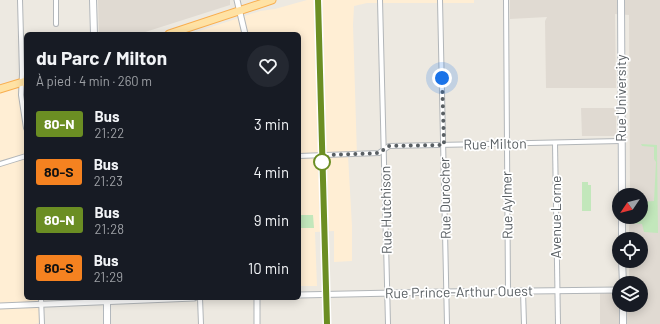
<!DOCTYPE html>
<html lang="fr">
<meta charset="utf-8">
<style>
body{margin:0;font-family:Barlow,sans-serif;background:#242831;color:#f1f3f6;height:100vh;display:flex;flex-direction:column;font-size:15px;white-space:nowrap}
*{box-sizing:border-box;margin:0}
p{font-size:13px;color:#9ea1a6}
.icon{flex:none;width:22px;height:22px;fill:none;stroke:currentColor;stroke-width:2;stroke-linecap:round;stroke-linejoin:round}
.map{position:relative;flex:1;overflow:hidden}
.sheet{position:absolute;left:24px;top:32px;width:277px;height:268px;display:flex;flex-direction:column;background:#171b24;border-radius:6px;box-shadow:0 2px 10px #0003}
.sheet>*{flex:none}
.badge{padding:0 8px;border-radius:3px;font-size:14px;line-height:26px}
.needle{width:26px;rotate:235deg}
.tools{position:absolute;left:612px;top:188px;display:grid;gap:8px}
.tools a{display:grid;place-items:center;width:36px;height:36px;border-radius:50%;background:#171b24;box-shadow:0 2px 10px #0003;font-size:20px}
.you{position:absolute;width:20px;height:20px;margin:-10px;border:3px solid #fff;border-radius:50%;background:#1a73e8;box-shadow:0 0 0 6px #1a73e833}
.map>.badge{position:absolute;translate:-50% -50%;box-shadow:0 0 0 2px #fff}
.round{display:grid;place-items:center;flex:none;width:42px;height:42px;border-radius:21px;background:#242831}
.overview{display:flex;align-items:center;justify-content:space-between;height:68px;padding:0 12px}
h1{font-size:19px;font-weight:700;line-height:30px}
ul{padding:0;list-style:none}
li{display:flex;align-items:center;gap:12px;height:48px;padding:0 12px}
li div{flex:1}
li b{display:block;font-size:15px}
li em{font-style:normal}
li .badge{min-width:44px;font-weight:700;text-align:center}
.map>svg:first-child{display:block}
.commercial{fill:#ffeed4}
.education{fill:#e0dad2}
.green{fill:#c2e7bb}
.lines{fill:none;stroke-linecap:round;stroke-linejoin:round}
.minor-casing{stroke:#b2b6b9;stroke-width:6}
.tertiary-casing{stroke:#b2b6b9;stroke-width:7}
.secondary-casing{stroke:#b3b8bd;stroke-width:8}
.primary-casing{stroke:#f9ae4f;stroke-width:9}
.minor{stroke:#fff;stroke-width:4}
.tertiary{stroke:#fff;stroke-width:5}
.secondary{stroke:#fff;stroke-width:6}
.primary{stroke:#ffe2a4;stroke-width:7}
.line-casing{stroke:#fff;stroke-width:9}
.line{stroke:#6b8e23;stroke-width:6}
.walk{stroke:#595f63;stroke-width:4;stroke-dasharray:0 7.2}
.stop-dot{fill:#fff;stroke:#6b8e23;stroke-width:2}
.labels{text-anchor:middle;stroke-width:3.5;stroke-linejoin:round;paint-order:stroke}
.street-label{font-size:14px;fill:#595f63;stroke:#fff}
</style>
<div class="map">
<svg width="660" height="324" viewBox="0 0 660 324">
<rect width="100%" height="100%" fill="#ede9e1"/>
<g class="commercial">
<path d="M307 0H474V3H367L354 6 353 25 357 156H348L352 226V261L334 262V231L315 232 317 286H299V34H190L260 11 275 9Z"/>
<path d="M26 82V298H43L44 322 35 324H0V91Z"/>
</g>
<g class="education">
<path d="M98 0H230V5L139 34H99Z"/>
<path d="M510 0H660V324H600V292L619 289V305H641V283H629V261H641V239H629V229L630 217H641V195H630L629 15 615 14 616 88H546L545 21 547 17 510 19Z"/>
<path d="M581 108H616V136H582Z"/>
</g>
<g class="green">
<path d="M641 144 657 145 658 233 644 232 642 224 630 223V217H641V202L654 201 656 162 654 159V147L642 146Z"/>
<path d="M582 182H588V185H591V211H582Z"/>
<path d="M299 215H313L314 228H299Z"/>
</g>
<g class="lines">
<g class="minor-casing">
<g id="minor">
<path d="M20 0 22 74 21 95 26 128"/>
<path d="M56 0V24"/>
<path d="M380 0 388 324"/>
<path d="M440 0 447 324"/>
<path d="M506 0 508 291"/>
<path d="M555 143 558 324"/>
<path d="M299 156 379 153 389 146 621 141"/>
<path d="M0 164 26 156"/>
<path d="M523 291 524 324"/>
<path d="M41 298 42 324"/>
<path d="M200 298 201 324"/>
</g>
</g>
<g class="tertiary-casing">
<g id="tertiary">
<path d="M237 0 245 34"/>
<path d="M299 295 442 292 619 290"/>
<path d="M257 298V324"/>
<path d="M0 306 194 298"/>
</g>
</g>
<g class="secondary-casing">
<g id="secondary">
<path d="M93 0 94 34"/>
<path d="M318 0 327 324"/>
<path d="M621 0 622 195"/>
<path d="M622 217V239"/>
<path d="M622 261 623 283"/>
<path d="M107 298V324"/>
<path d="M623 305V324"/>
</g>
</g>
<g class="primary-casing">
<g id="primary">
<path d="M169 34 272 0"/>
<path d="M0 89 26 81"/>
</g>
</g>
<use href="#minor" class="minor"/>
<use href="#tertiary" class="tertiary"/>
<use href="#secondary" class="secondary"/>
<use href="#primary" class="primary"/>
</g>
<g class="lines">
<g class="line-casing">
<path id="line" d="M318 0 327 324"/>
</g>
<use href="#line" class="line"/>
<path class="walk" d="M322 162 330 155 379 153 389 146 444 145 442 78"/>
</g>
<circle class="stop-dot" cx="322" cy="162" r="8"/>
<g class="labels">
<g class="street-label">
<text transform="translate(621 98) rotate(-90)" y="5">Rue University</text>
<text transform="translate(495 144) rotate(-1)" y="5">Rue Milton</text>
<text transform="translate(445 198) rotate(-91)" y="5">Rue Durocher</text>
<text transform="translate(507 205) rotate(-91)" y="5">Rue Aylmer</text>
<text transform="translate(386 210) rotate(-91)" y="5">Rue Hutchison</text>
<text transform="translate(556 217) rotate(-90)" y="5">Avenue Lorne</text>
<text transform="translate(459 292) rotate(-1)" y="5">Rue Prince-Arthur Ouest</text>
</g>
</g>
</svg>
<div class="tools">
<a><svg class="needle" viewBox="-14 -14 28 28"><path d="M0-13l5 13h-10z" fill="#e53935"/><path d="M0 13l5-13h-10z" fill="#9ea1a6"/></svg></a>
<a><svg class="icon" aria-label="locate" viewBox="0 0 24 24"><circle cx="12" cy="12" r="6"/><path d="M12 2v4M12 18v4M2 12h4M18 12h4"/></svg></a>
<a><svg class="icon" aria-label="layers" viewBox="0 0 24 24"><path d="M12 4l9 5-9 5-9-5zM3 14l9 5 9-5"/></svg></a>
</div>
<div class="you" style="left:442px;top:78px"></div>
<section class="sheet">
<div class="overview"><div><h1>du Parc / Milton</h1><p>À pied · 4 min · 260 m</p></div><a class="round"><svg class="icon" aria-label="heart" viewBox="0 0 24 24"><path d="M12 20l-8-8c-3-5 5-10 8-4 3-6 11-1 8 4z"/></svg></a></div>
<ul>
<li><span class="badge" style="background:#6b8e23;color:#fff">80-N</span><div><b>Bus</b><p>21:22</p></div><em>3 min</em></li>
<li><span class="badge" style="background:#f58220;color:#111">80-S</span><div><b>Bus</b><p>21:23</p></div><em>4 min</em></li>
<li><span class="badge" style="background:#6b8e23;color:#fff">80-N</span><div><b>Bus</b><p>21:28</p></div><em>9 min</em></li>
<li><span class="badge" style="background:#f58220;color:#111">80-S</span><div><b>Bus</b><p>21:29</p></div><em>10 min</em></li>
</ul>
</section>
</div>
